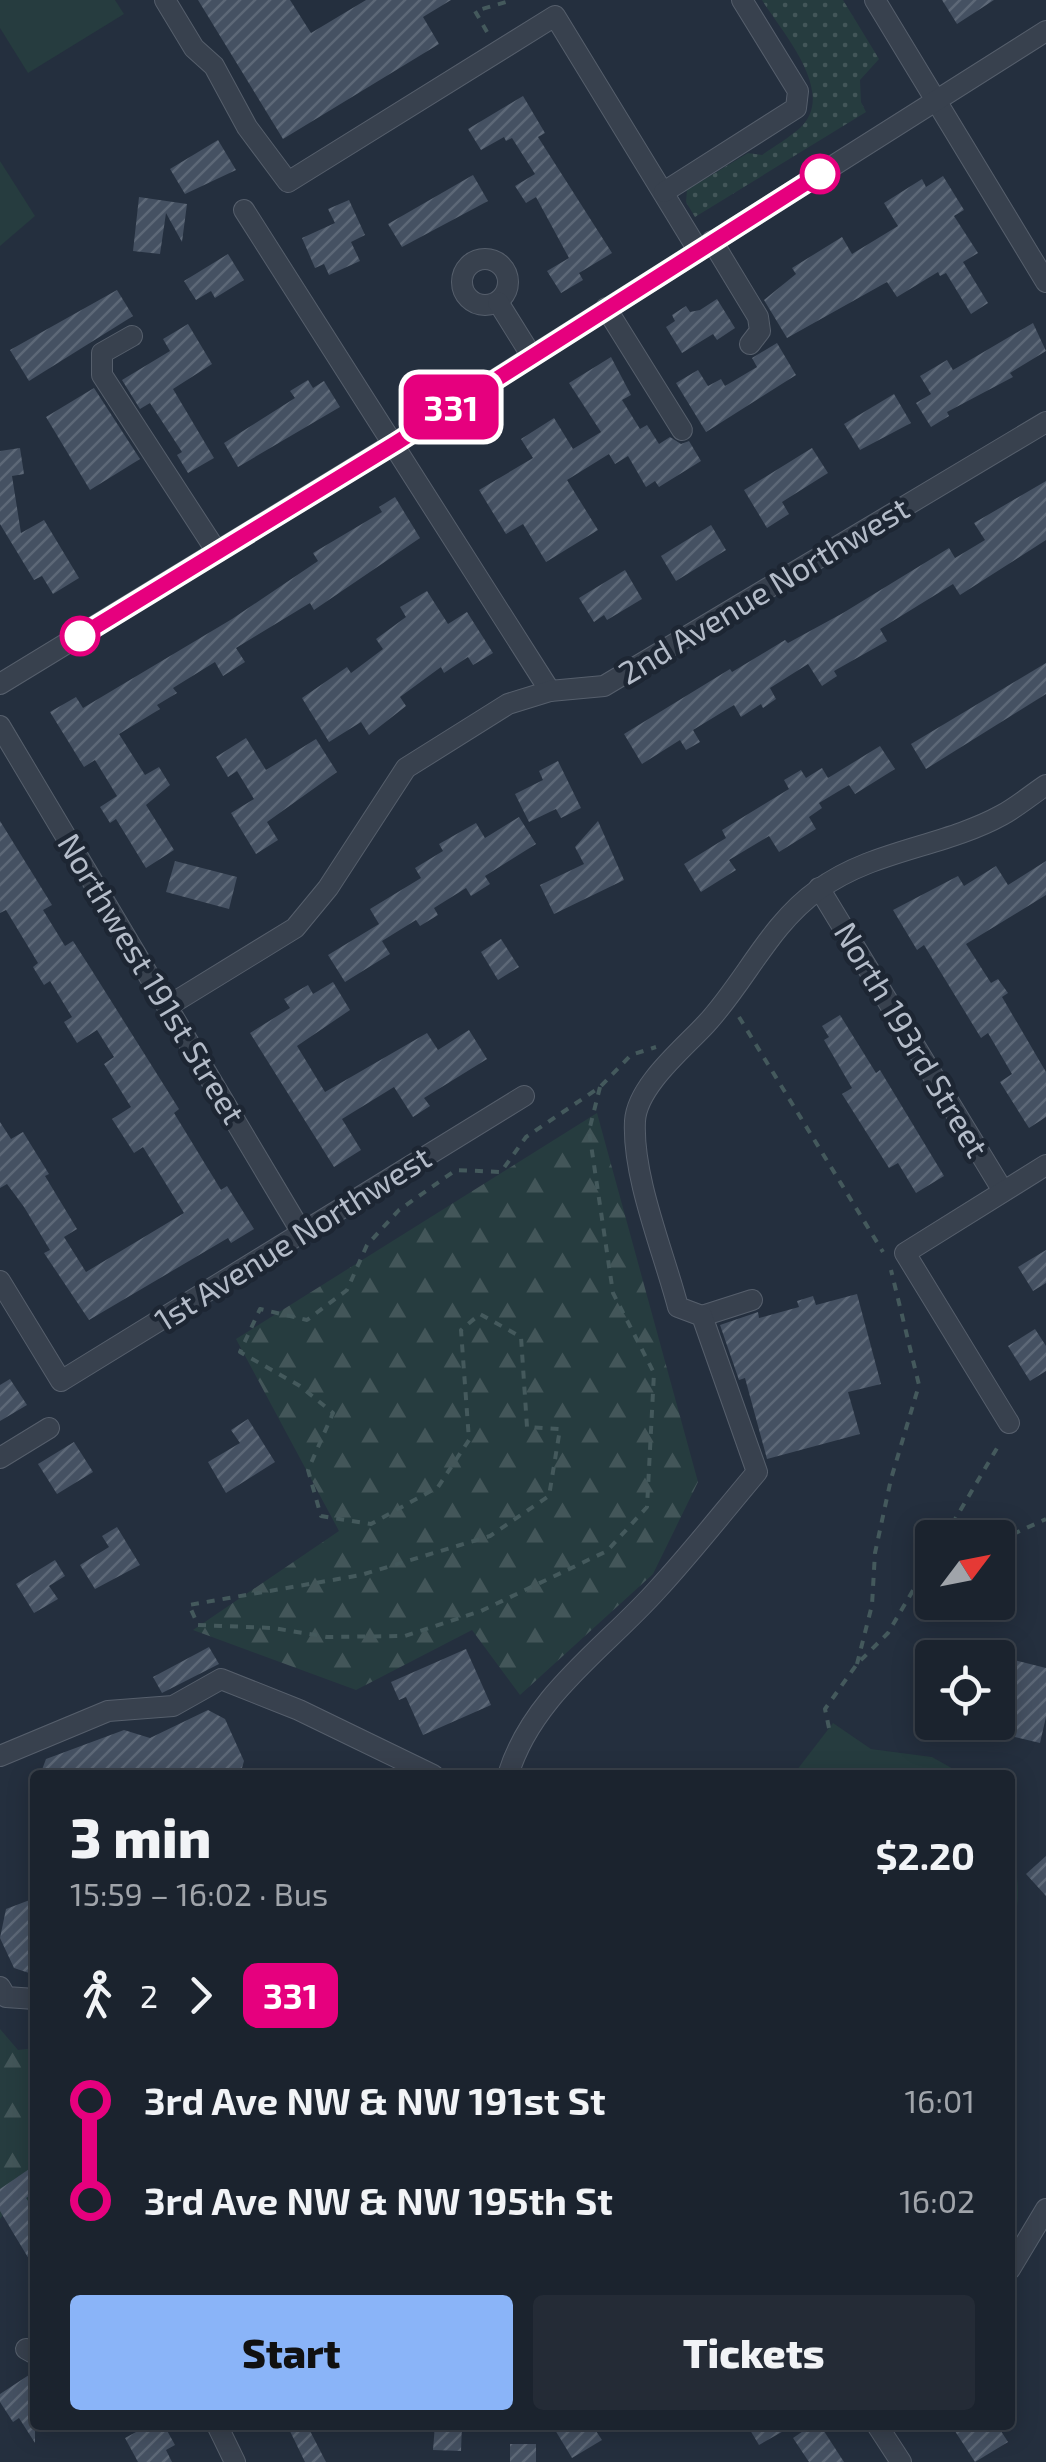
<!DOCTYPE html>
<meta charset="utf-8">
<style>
body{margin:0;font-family:"Exo 2",sans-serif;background:#242b36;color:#f1f3f6;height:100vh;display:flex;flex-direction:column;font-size:38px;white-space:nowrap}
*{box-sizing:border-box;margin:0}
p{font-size:32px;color:#a0a4aa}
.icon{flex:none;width:55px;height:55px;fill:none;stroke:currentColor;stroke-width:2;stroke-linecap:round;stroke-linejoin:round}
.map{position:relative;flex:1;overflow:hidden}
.details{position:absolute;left:30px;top:1770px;width:985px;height:660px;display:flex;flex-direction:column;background:#1b232e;border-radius:10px;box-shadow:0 5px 25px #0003,0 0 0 2px #39404a}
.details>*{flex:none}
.badge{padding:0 20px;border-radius:15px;font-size:35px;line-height:65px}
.needle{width:65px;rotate:58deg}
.tools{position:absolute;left:915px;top:1520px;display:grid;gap:20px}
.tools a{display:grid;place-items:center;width:100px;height:100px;border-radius:10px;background:#1b232e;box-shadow:0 5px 25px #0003,0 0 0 2px #39404a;font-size:50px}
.map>.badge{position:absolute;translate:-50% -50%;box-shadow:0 0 0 5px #fff}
.legs{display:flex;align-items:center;gap:15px;height:110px;padding:0 40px;font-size:32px}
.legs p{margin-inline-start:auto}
.summary{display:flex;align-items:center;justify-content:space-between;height:170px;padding:0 40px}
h1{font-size:55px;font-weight:800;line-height:75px}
.button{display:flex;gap:20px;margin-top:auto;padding:20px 40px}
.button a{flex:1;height:115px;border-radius:10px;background:#8ab4f8;color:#111;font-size:40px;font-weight:800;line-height:115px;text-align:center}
.button a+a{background:#242b36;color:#f1f3f6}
ul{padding:0 40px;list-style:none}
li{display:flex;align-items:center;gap:35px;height:100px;font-size:38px}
li i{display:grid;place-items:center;width:15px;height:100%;margin:0 12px;background:currentColor}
li i::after{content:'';width:25px;height:25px;margin:-12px;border:8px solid;border-radius:50%;background:#1b232e}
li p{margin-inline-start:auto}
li:first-child i{background:linear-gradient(#0000 50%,currentColor 0)}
li:last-child i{background:linear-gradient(currentColor 50%,#0000 0)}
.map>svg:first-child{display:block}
.grass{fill:url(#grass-dots)}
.forest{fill:url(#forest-firs)}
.park{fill:#263c3f}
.building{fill:url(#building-hatch)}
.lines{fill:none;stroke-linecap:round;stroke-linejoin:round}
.minor-casing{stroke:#565f6c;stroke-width:22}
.path{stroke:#44595c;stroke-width:4;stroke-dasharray:8 8;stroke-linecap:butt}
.minor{stroke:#38414e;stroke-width:20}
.line-1-casing{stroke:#fff;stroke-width:22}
.line-1{stroke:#e6007e;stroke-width:15}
.stop-1-dot{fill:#fff;stroke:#e6007e;stroke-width:5}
.labels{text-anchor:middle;stroke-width:9;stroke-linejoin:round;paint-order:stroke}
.street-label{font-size:32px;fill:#b4bcc9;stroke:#1d2633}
</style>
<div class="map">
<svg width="1046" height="2462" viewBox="0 0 1046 2462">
<defs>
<pattern id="grass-dots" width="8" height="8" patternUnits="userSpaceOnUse" patternTransform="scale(2.5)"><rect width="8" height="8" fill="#263c3f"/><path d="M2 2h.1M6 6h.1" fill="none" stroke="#435659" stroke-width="1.8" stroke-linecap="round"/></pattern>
<pattern id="forest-firs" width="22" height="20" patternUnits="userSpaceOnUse" patternTransform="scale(2.5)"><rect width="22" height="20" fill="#263c3f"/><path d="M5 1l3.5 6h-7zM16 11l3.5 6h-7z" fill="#435659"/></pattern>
<pattern id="building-hatch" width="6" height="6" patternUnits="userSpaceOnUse" patternTransform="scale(2.5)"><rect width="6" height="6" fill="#455162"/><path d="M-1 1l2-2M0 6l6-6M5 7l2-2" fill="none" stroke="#5d6877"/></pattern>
</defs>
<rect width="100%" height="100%" fill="#242f3e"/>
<path class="grass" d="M762 0H843L879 59 860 80 861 102 866 112 695 217 686 202 687 190 748 153 762 155C775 146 790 137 801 127 837 92 781 31 762 0Z"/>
<g class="forest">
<path d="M597 1113 698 1482 653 1574 520 1695 472 1630 356 1690 193 1630 339 1531 236 1339Z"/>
<path d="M0 2029 18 2050 35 2048V2209L4 2213 0 2219Z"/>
</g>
<g class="park">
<path d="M0 0H115L124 14 28 73 0 28Z"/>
<path d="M0 161 35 216 0 246Z"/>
<path d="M833 1723 871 1749 932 1757 964 1775H793Z"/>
<path d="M1010 1843C1019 1874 1022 1904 1010 1934Z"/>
</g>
<g class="building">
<path d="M198 0H290L311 33 366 0H451L423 17 439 44 283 139Z"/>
<path d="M942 0H994L957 24Z"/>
<path d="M523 96 545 133 538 137 612 253 579 273 583 280 561 293 547 271 569 258 536 197 526 203 515 186 535 174 512 138 506 141 504 137 481 150 468 129Z"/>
<path d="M218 140 236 170 185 194 170 169Z"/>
<path d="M473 175 488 201 402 247 388 224Z"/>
<path d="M943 176 964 210 954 216 978 253 963 262 988 303 971 314 946 273 940 276 938 272 897 297 887 282 787 338 764 300 796 274 792 268 842 237 852 254 898 226 884 203 922 179 926 187Z"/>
<path d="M139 197 187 204 182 242 166 213 160 254 133 251Z"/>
<path d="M349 200 365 235 351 242 360 261 329 275 324 264 315 268 302 238 335 223 328 209Z"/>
<path d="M228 254 244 280 215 298 211 291 196 300 184 281Z"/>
<path d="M117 290 133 316 29 381 10 350Z"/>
<path d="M717 299 735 328 717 340 713 334 682 353 666 327 675 321 672 315 686 306 690 312 700 310Z"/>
<path d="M1033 323 1046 351 1010 373 1013 377 947 412 949 416 931 427 916 403 931 394 920 376 947 360 953 370Z"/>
<path d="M188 324 212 364 173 389 214 458 188 473 177 455 182 452 150 403 140 409 122 380 170 351 163 339Z"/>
<path d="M777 343 796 375 706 432 676 383 698 370 708 386 721 379 725 386 757 367 752 358Z"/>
<path d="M611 357 631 395 622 400 640 429 647 425 659 444 670 437 681 444 689 441 701 461 659 487 655 481 646 487 628 456 615 464 609 454 567 480 598 530 546 562 523 524 506 534 479 490 533 458 521 439 554 418 573 449 601 432 569 383Z"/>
<path d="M308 380 313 388 324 381 340 407 238 467 224 443 295 398 290 391Z"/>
<path d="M94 388 140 459 90 490 46 417Z"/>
<path d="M894 394 911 423 860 450 844 424Z"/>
<path d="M20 448 24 474 12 476 21 533 44 520 79 578 53 594 42 576 34 580 0 524V451Z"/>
<path d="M812 448 828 473 782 502 789 514 767 528 744 490Z"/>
<path d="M1046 481V540L960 595 953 584 880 629 887 641 834 671 837 676 822 686 808 664 770 688 776 699 763 708 761 704 741 717 734 705 693 730 700 742 686 750 680 740 642 764 624 734 730 669 732 672 785 640 788 643 843 613 949 548 955 558 985 540 974 523Z"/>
<path d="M395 497 420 538 314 610 310 603 236 648 245 662 223 676 215 662 173 688 177 693 157 705 160 709 119 734 145 775 159 767 170 785 146 805 174 850 146 868 116 819 110 823 100 807 117 796 95 760 84 767 50 712 76 697 83 708 232 619 318 561 313 553 382 512 379 507Z"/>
<path d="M711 525 726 550 676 581 661 556Z"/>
<path d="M625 570 642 599 607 620 604 615 594 622 579 598Z"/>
<path d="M427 591 448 624 467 612 493 653 473 665 468 657 444 673 441 667 400 697 406 706 369 735 361 722 329 742 302 698 347 667 351 673 383 649 376 639 406 617 400 607Z"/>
<path d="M1046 663V694L926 769 911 744Z"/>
<path d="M246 738 266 770 316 739 337 772 267 822 278 840 256 854 231 813 254 799 237 771 228 777 216 757Z"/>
<path d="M880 746 895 769 855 794 849 785 819 803 822 808 809 817 816 829 779 852 769 836 729 860 736 870 701 892 684 864 726 838 722 830 789 789 784 780 801 770 806 778 822 768 828 778Z"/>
<path d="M558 761 581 808 561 818 556 809 529 822 515 794 543 780 539 771Z"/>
<path d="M519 817 536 844 485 876 490 884 471 896 466 888 434 908 438 915 420 926 416 920 382 941 390 954 345 982 328 955 379 924 370 909 421 878 415 868 443 851 439 844 476 823 485 838Z"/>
<path d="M0 821 52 905 43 910 65 946 73 941 91 969 179 1109 174 1113 221 1190 227 1186 254 1229 231 1243 228 1238 89 1320 44 1253 50 1250 24 1207 7 1184 0 1188V1122L11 1139 23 1132 49 1174 45 1176 77 1229 64 1237 86 1272 184 1213 143 1147 134 1153 112 1119 131 1107 104 1064 114 1057 97 1030 77 1043 64 1022 72 1017 50 981 44 985 33 967 38 963 6 910 0 913Z"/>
<path d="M598 821 624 880 554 914 540 885 584 864 575 847Z"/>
<path d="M175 861 237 877 229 909 166 892Z"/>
<path d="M1046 861V895L966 944 991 983 998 979 1008 993 1002 997 1046 1072V1117L1029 1128 1000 1082 1012 1074 988 1033 981 1038 924 945 917 950 893 910 958 876 964 886 996 866 1008 885Z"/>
<path d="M501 939 519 967 498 980 481 952Z"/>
<path d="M333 982 350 1010 297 1046 325 1092 427 1033 438 1050 469 1030 487 1059 424 1098 430 1106 413 1117 394 1087 342 1119 361 1150 334 1167 250 1033 290 1008 284 999 308 985 313 994Z"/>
<path d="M840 1015 876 1073 880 1070 944 1176 916 1193 898 1163 889 1168 842 1094 852 1088 824 1040 829 1037 822 1026Z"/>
<path d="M1046 1250V1283L1033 1291 1018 1267Z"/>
<path d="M857 1294 881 1384 848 1392 860 1434 767 1459 745 1378 739 1380 720 1325 758 1312 759 1318 799 1307 797 1301 813 1296 816 1305Z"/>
<path d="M1035 1329 1046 1346V1371L1030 1381 1008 1346Z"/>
<path d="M10 1379 27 1405 0 1421V1385Z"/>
<path d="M248 1419 275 1462 226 1493 208 1462 240 1443 231 1430Z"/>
<path d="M74 1442 93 1472 57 1494 38 1464Z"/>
<path d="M117 1527 140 1565 95 1589 80 1565 109 1547 102 1536Z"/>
<path d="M55 1560 65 1576 49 1586 58 1599 34 1613 16 1584Z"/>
<path d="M209 1647 219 1664 162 1693 153 1677Z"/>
<path d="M466 1649 491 1705 423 1735 406 1697 399 1700 391 1682Z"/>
<path d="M998 1656 1046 1668V1717L1040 1743 998 1733Z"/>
<path d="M208 1710 225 1719 244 1761 240 1775H40L46 1759 124 1730 150 1738Z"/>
<path d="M1046 1856V1896L1026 1874Z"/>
<path d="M35 1898V1975L14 1968 0 1938 6 1909Z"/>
<path d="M35 2165V2192L26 2198 35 2211V2269L0 2211V2189Z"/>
<path d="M35 2371V2443L19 2418 13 2422 0 2402V2394Z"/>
<path d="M149 2425H164L175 2445 166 2450 172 2462H138L125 2438Z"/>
<path d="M287 2425H307L326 2462H305Z"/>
<path d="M435 2425H462L461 2451 433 2450Z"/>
<path d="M552 2425H592L602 2440 572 2458Z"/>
<path d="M747 2425H794L759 2445Z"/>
<path d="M812 2425H820L844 2462H809L793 2438Z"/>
<path d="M951 2425H997L1008 2442 975 2462Z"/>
<rect x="510" y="2444" width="26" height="18"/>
</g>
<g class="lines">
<g class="minor-casing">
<g id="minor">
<path d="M165 0 194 48 214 66 247 127 288 182 555 16 698 250"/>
<path d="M875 0 1046 282"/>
<path d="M664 192 796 108 798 91 742 0"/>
<path d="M244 210 550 691"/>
<path d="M712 241 758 317 760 331 750 344"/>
<circle cx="485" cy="282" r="23"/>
<path d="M498 302 531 355"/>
<path d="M606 308 682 430"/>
<path d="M132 336 102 353V375L217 552"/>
<path d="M0 684 395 443 1046 31"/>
<path d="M0 726 302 1233"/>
<path d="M819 888 1003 1191"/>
<path d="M168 1006 295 928 328 888 406 768 508 704 550 691 604 686 1046 422"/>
<path d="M0 1281 61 1381 524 1096"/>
<path d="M702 1316 752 1300"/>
<path d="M1009 1423 905 1253 1046 1165"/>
<path d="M0 1458 49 1428"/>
<path d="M0 1756 108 1711 173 1706 221 1679 299 1710 433 1775"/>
<path d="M508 1775C532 1696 604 1649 657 1590 692 1552 724 1511 757 1472L702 1316 678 1307C664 1253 632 1177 635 1121 637 1086 684 1048 706 1024 746 981 769 925 818 890 872 850 944 847 1002 815 1017 807 1031 795 1046 785"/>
<path d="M0 1987 6 1997 35 1999"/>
<path d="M1010 2269 1046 2209"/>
<path d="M26 2349 35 2354"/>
<path d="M217 2425 235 2462"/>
<path d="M877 2425 901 2462"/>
</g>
</g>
<g class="path">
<path d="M487 32 475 11 513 0"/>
<path d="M739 1017 883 1252"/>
<path d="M600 1087 589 1131 613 1293 654 1373 647 1507 607 1551 481 1611 405 1636 327 1637 273 1628 198 1625 189 1605 361 1575 490 1536 549 1496 560 1429 527 1427 521 1337 480 1314 461 1330 469 1440 438 1487 371 1524 321 1516 308 1470 333 1413 300 1386 240 1352 260 1309 307 1320 347 1290 367 1245 399 1210 456 1170 501 1172 526 1137 600 1087 631 1055 656 1047"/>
<path d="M944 1538 1000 1443"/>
<path d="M998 1541 1046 1519"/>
<path d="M922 1576 932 1571"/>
<path d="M857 1664 872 1605 875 1553 891 1479 919 1385 891 1270"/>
<path d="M829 1728 825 1709 857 1664 888 1633 932 1558"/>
</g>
<use href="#minor" class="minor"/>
</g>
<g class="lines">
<g class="line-1-casing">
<path id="line-1" d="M80 636 396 443 820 174"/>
</g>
<use href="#line-1" class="line-1"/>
</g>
<g class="stop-1-dot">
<circle cx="820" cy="174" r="18"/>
<circle cx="80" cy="636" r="18"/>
</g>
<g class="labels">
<g class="street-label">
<text transform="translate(764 591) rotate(-31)" y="11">2nd Avenue Northwest</text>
<text transform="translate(151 979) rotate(59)" y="11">Northwest 191st Street</text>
<text transform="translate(911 1040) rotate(59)" y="11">North 193rd Street</text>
<text transform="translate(293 1239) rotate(-32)" y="11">1st Avenue Northwest</text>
</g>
</g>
</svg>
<div class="tools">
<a><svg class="needle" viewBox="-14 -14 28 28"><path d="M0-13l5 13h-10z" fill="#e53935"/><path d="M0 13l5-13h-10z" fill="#a0a4aa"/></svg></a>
<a><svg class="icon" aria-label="locate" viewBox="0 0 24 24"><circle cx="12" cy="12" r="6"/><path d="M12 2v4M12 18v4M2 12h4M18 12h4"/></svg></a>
</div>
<b class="badge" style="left:451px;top:407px;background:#e6007e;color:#fff">331</b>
<section class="details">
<div class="summary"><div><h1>3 min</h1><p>15:59 – 16:02 · Bus</p></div><b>$2.20</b></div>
<div class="legs"><svg class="icon" aria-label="walk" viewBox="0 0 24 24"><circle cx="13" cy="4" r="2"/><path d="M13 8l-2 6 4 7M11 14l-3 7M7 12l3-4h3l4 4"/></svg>2<svg class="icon" aria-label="forward" viewBox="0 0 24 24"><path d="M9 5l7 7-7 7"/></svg><b class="badge" style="background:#e6007e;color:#fff">331</b></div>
<ul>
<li><i style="color:#e6007e"></i><b>3rd Ave NW &amp; NW 191st St</b><p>16:01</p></li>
<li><i style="color:#e6007e"></i><b>3rd Ave NW &amp; NW 195th St</b><p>16:02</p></li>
</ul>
<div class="button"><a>Start</a><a>Tickets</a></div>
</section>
</div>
